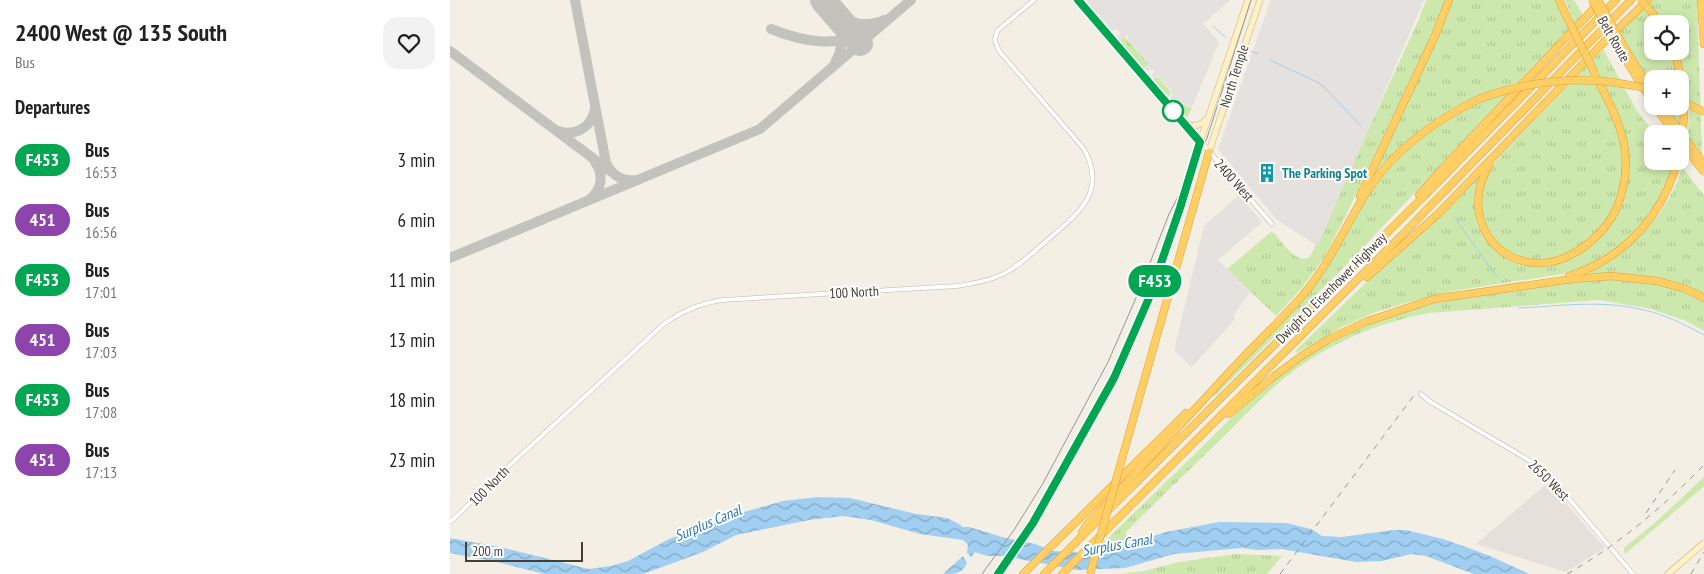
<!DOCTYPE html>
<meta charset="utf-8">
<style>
body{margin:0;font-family:"PT Sans Narrow",sans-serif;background:#f2f2f2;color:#222;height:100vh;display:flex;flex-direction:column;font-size:19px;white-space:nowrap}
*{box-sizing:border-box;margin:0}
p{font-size:16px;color:#767676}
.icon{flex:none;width:28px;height:28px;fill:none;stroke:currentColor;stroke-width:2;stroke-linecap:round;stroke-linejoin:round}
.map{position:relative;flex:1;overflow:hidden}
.details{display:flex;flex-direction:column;background:#fff;width:450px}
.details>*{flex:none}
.badge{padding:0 10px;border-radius:16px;font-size:18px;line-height:32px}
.controls{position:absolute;left:1194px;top:15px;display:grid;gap:10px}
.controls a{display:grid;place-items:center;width:45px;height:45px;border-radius:10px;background:#fff;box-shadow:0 2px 8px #0003;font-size:25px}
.scale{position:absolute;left:15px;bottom:12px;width:118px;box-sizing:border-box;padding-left:5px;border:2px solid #463f35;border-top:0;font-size:14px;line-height:18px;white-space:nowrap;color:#463f35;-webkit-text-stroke:4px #fff;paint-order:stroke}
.map>.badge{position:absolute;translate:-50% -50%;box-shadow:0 0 0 2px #fff}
h2{padding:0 15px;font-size:19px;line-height:45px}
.round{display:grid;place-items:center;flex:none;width:52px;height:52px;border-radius:15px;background:#f2f2f2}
.headline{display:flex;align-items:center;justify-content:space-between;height:85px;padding:0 15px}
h1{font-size:24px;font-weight:700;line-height:38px}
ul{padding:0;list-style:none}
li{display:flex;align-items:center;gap:15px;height:60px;padding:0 15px}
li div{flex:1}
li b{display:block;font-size:19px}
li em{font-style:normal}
li .badge{min-width:55px;font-weight:700;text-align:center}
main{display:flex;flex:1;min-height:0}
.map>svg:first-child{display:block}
.industrial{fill:#e5e0da}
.grass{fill:url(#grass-tufts)}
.parking{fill:#e4e1de}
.water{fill:url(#water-waves)}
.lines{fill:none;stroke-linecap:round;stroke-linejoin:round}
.stream{stroke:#a0cff1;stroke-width:1}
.taxiway{stroke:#c4c2bd;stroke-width:10}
.runway{stroke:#c4c2bd;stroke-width:26}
.street-casing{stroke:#bfb7a8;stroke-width:5}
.secondary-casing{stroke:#d4c394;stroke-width:7}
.highway-casing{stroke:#e0a232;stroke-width:8}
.street{stroke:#fff;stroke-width:4}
.secondary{stroke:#fff1c3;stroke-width:5.5}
.highway{stroke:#ffce64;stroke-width:7}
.tram{stroke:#959595;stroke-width:1}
.rail{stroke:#959595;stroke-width:1;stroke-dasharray:6 6;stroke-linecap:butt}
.highway-bridge-casing{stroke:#e0a232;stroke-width:8;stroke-linecap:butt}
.highway-bridge{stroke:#ffce64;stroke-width:7}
.line-casing{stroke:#fff;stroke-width:11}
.line{stroke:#00a651;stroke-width:8}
.stop-dot{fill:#fff;stroke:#00a651;stroke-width:2.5}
.labels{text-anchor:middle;stroke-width:4;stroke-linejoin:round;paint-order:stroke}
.street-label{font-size:14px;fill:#463f35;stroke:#fff}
.culture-label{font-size:14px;font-weight:bold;fill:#0d838f;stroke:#fff;text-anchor:start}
.water-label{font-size:15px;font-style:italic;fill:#2c78b3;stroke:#fff}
</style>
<main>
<section class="details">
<div class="headline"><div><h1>2400 West @ 135 South</h1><p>Bus</p></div><a class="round"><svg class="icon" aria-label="heart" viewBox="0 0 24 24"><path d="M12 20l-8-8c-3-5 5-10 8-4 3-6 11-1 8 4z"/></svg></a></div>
<h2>Departures</h2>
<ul>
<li><span class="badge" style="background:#00a651;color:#fff">F453</span><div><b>Bus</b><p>16:53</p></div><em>3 min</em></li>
<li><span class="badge" style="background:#8e44ad;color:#fff">451</span><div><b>Bus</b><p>16:56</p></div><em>6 min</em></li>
<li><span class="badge" style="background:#00a651;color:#fff">F453</span><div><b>Bus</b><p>17:01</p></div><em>11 min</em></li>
<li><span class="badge" style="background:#8e44ad;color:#fff">451</span><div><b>Bus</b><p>17:03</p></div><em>13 min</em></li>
<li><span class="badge" style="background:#00a651;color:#fff">F453</span><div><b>Bus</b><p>17:08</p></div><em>18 min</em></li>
<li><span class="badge" style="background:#8e44ad;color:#fff">451</span><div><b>Bus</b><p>17:13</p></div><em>23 min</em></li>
</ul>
</section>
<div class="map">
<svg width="1254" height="574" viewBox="0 0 1254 574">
<defs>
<pattern id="grass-tufts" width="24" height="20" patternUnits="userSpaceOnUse" patternTransform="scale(1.25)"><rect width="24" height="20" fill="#cde8ad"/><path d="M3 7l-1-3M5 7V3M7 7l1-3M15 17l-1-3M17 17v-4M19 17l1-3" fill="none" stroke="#b1c895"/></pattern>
<pattern id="water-waves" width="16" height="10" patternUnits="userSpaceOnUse" patternTransform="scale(1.25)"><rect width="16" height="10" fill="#a0cff1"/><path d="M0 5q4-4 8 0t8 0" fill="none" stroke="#84a9c4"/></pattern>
</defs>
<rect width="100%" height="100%" fill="#f3efe5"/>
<path class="industrial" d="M1098 483 1155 548 1116 572 1026 544Z"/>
<g class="grass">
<path d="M976 0H996L982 34 896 215 875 256 851 289 826 316 777 269 821 232 824 233C833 243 846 265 860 257L969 19Z"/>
<path d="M1002 0H1106L1121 28 1097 54 1087 62 1069 82 1022 99 988 118 963 137 921 182 919 180 985 44Z"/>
<path d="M1115 0H1124L1133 15 1125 24Z"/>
<path d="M1203 0H1247L1252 156 1238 138 1239 99 1234 75 1227 51H1230V24H1214L1198 4Z"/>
<path d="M1195 6 1207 24H1202V51H1221C1232 77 1236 103 1234 131L1217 106H1230V79H1202V84L1168 32Z"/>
<path d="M675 37 699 64 694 68 670 41Z"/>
<path d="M1153 49 1187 111 1205 134H1202V161H1227L1200 218 1162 254 1132 268 1112 274 1003 291 952 304 923 313 894 326 846 353 845 351 1031 172 1027 181 1024 201 1027 225 1041 245 1057 258 1077 266 1088 267 1107 264 1152 234 1177 176 1166 114 1142 60Z"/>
<path d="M1138 64 1170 137 1174 163 1169 196 1160 215 1150 229 1130 247 1106 259 1079 261 1052 249 1033 225 1030 188 1042 165Z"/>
<path d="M706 77 709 78 721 92 719 97 703 79Z"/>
<path d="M1062 90 905 256 764 397 762 396 790 364 836 318 929 177 966 141 1019 106Z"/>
<path d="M724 100 742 108 737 118 722 101Z"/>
<path d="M1232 167 1254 195V295L1200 277 1173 274H1140L1139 271C1183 250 1218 215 1232 167Z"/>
<path d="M1169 279 1218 286 1254 301V331L1236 321 1201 309 1150 300 979 313C925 323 875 345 832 380 810 399 789 421 769 441 738 471 707 501 676 532L677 542 651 550 652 544C686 511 719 479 753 446 793 406 831 368 881 341 915 323 954 310 992 301L1136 280Z"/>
<path d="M1254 477V486L1252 488 1175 554 1174 548 1207 521Z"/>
<path d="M785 554 832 556 817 574H669L694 571 729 562Z"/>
</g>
<g class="parking">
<path d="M637 0H691V1L693 0H780L753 24 769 42 742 107 724 99 722 101 720 98 722 95V91L709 77 704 78 701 75 705 72 702 69 697 72 694 68 699 64 678 39V35L670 41 667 37 671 33 666 28 662 31 637 3Z"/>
<path d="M821 0H974L868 246 827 220 768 149Z"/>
<path d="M789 195 812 222 768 260 800 292 784 315V320L742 367 724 351 754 226Z"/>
</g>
<g class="water">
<path d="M368 497 400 498 466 514 497 518 511 525 512 527H519L552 537 585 544 603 551 641 553 675 545 716 532 769 522 836 523 861 529 872 536 892 537 944 530H956L993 539 1016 547 1040 556 1079 574H1024L976 556 961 554 932 561 906 562 831 549 807 550 792 548 724 554 675 568 627 570 553 556H537L525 552 521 557 517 553 518 545 513 540 470 534 421 520 393 516 359 520 286 535 253 552 193 574H94L47 562 0 553V538L50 547 139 569 161 566 178 561 219 539 287 514 333 501Z"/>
<path d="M513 556 517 563C512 574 505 574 493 574Z"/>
</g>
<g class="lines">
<g class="stream">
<path d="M763 26 775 37"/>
<path d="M801 51 808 54"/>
<path d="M820 60 867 82 875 88 911 126"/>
<path d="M1004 217 1047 277"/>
<path d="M1069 308C1109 306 1150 300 1189 309 1212 313 1234 324 1254 335"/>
</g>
<g class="taxiway">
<path d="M125 0 156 163C162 175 172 182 186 180"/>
<path d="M374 1C392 19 408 31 434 20"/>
<path d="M383 13C393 29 394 47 385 63"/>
<path d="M321 29C354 42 386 48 419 32"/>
<path d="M0 51 160 171"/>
<path d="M108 131C125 137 142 127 145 109"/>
<path d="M140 199C152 190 154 175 145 162"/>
<path d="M0 258 310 129 461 0"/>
</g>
<path class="runway" d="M373 0 410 43"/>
<g class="street-casing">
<g id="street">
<path d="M628 0 822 224"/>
<path d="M971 394 979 401 1087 465 1109 487 1183 574"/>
<path d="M0 522 9 514 38 485 215 323C235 310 249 304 272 300L507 286C522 284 537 281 551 275 567 268 581 254 594 243 625 216 659 194 634 149L550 52C545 43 543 39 548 30L584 0"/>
</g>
</g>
<g class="secondary-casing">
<g id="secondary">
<path d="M733 122C742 128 749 127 757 119"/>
<path d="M750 142 798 0"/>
<path d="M759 152 810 0"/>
<path d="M1218 574 1254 543"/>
</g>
</g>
<g class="highway-casing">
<g id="highway">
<path d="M1109 0 1116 15"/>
<path d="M1251 0 1254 44"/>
<path d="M1204 15 1209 24"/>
<path d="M1174 47 1202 92"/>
<path d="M1169 49 1202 102"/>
<path d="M1205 106 1224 134"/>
<path d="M1212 106 1226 126"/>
<path d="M1039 166C1013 207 1036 261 1087 263 1107 264 1125 254 1139 243 1156 229 1167 213 1172 192 1184 148 1166 115 1146 77"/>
<path d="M969 195 993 168 1148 4"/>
<path d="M910 196 985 36 999 0"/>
<path d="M1119 276C1214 246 1254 144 1224 51"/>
<path d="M917 277 988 214 1150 46 1198 0"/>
<path d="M779 414 823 377 853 355 879 339 915 322 984 299 1122 279 1161 276 1207 281 1236 289 1254 298"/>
<path d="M673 455 759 152"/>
<path d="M632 532 639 522C688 471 736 419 784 367 808 341 835 317 857 290 882 259 897 222 918 190 945 149 986 120 1029 99"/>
<path d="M548 574 583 523 664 378 699 298 730 208 750 142"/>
<path d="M573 574 736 413"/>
<path d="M594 574 987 183 1166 0"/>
<path d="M612 574 952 235 1181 0"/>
</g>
</g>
<use href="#street" class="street"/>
<use href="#secondary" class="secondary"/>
<use href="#highway" class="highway"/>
<path class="tram" d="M532 574 564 530 592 485 658 362 689 291 719 214 746 163 757 138 801 0"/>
<g class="rail">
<path d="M1196 513 1225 470"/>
<path d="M830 574 965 394"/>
<path d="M1117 574C1168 545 1213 507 1254 465"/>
<path d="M1241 574 1254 552"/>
</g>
<g class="highway-bridge-casing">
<g id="highway-bridge">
<path d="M1142 0 1169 49"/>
<path d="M1148 0 1174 47"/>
<path d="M1191 0 1204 15"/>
<path d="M1116 15 1145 74"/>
<path d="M1029 99C1086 78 1143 74 1202 90"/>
<path d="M1230 100 1254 112"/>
<path d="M1226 126 1254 164"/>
<path d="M1230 141 1254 172"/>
<path d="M640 574 673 455"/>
</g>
</g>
<use href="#highway-bridge" class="highway-bridge"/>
</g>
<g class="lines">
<g class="line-casing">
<path id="line" d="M548 574 583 523 664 378 699 298 730 208 750 142 628 0"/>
</g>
<use href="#line" class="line"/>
</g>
<defs>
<g id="building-bare" transform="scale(1.5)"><path d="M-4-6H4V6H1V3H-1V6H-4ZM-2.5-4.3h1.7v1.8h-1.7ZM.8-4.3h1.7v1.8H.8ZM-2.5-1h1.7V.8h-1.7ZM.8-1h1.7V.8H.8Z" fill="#0f9aa8" stroke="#fff" stroke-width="2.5" paint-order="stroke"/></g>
</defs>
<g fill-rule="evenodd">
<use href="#building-bare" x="817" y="173"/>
</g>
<circle class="stop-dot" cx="723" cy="111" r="10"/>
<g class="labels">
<g class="street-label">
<text transform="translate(1164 39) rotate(60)" y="5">Belt Route</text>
<text transform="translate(784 76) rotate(-72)" y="5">North Temple</text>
<text transform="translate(784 180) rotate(48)" y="5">2400 West</text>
<text transform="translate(881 288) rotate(-45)" y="5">Dwight D. Eisenhower Highway</text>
<text transform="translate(404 292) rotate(-3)" y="5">100 North</text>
<text transform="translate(1099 480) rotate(45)" y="5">2650 West</text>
<text transform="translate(39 486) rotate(-45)" y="5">100 North</text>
</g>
<g class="culture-label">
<text x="832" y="178">The Parking Spot</text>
</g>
<g class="water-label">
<text transform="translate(258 523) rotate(-23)" y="5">Surplus Canal</text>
<text transform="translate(667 545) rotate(-10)" y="5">Surplus Canal</text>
</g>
</g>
</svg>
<div class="controls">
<a><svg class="icon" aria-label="locate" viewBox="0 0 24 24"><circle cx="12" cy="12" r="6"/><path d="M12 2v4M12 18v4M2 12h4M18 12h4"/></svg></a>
<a>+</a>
<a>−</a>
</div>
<div class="scale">200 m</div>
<b class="badge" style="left:705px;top:281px;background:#00a651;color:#fff">F453</b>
</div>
</main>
